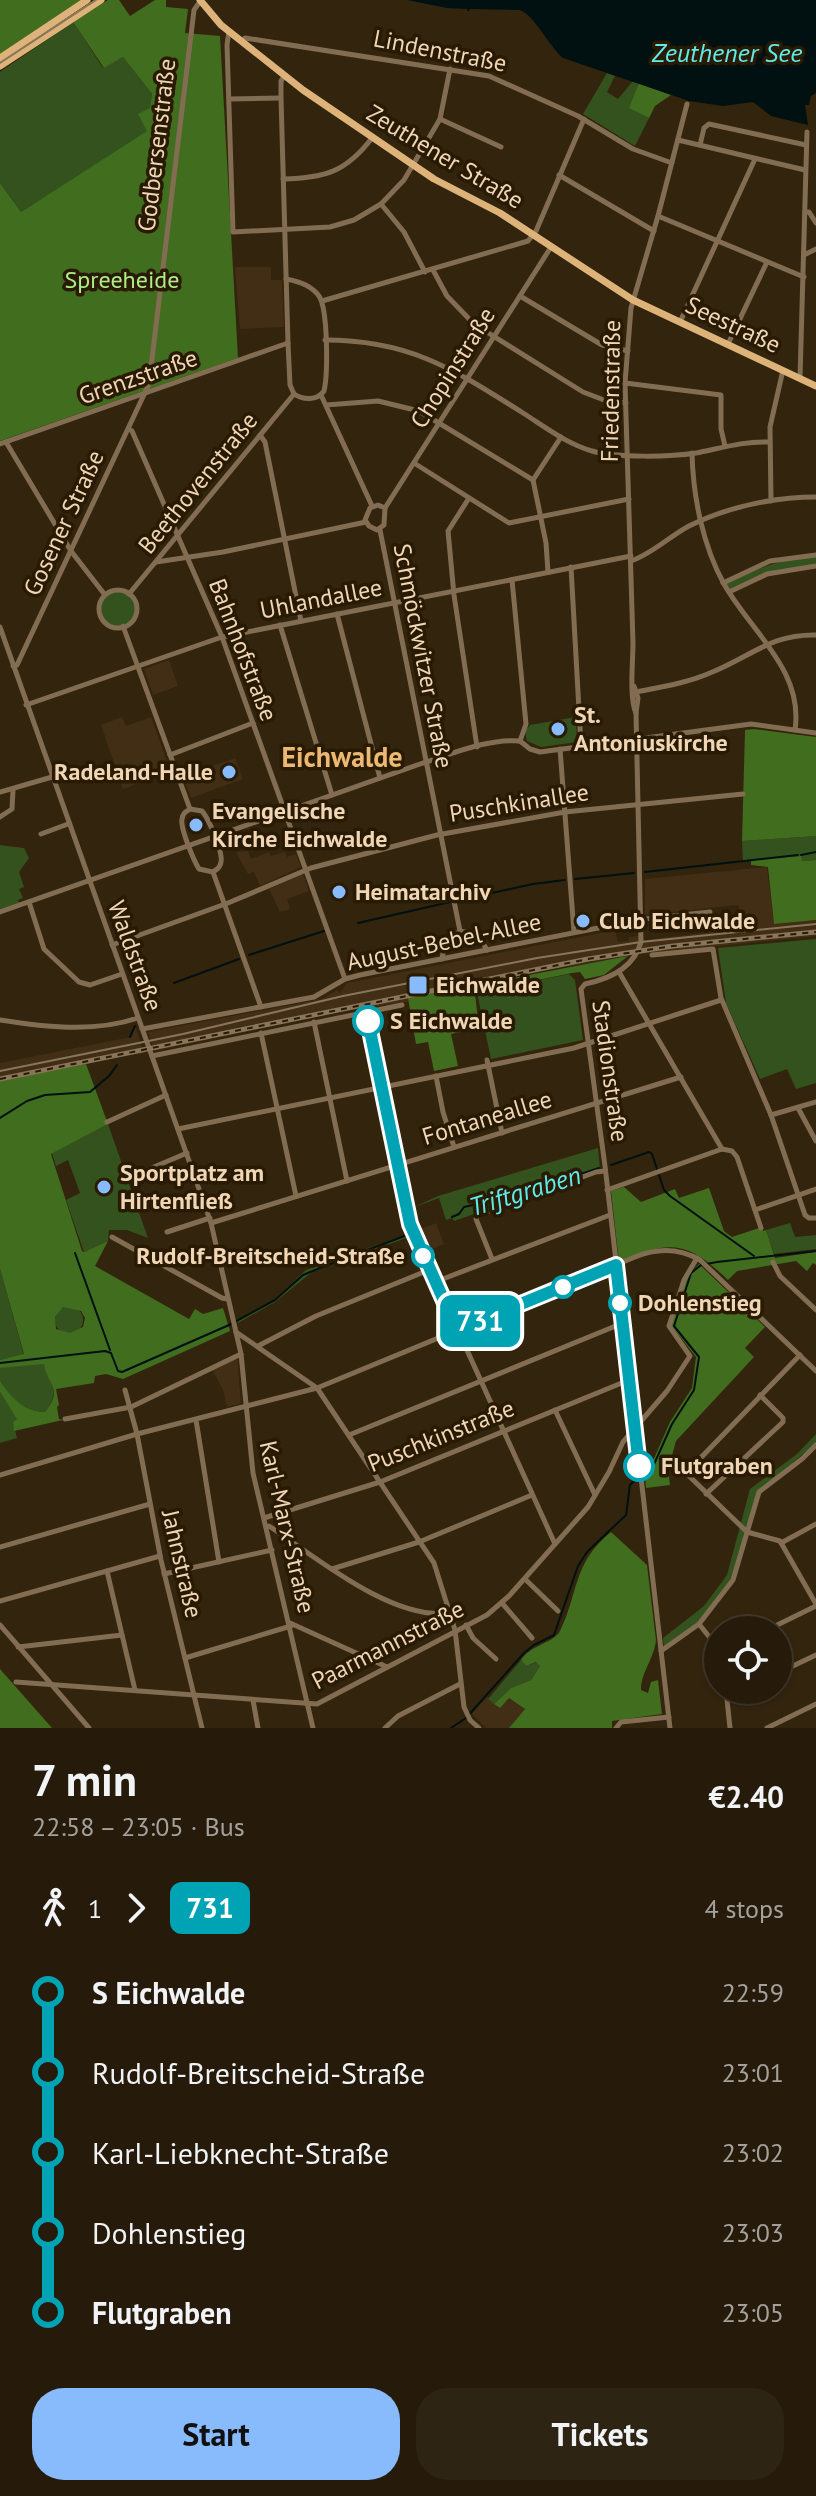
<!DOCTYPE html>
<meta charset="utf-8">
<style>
body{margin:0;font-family:"PT Sans",sans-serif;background:#2e2413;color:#f1f3f6;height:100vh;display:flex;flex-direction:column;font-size:30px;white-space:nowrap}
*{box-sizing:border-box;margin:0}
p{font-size:26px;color:#a4a19c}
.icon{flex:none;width:44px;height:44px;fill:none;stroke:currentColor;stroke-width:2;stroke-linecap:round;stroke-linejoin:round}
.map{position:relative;height:1728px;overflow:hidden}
.details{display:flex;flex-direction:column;background:#261b0a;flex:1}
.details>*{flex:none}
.badge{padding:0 16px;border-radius:12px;font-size:28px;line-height:52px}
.tools{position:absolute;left:704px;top:1616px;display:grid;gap:16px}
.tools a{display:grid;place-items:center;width:88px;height:88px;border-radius:50%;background:#261b0a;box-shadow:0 2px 6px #0004,0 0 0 2px #42392b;font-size:40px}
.map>.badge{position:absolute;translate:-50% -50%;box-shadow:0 0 0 4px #fff}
.legs{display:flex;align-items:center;gap:12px;height:88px;padding:0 32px;font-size:26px}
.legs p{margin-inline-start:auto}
.headline{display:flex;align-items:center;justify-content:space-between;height:136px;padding:0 32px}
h1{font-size:44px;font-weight:600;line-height:60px}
.action{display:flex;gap:16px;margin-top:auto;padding:16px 32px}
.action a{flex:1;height:92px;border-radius:32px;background:#87bbfb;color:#111;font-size:32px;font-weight:600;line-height:92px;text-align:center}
.action a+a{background:#2e2413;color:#f1f3f6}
ul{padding:0 32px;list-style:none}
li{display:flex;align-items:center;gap:28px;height:80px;font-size:30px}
li i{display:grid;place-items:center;width:12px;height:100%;margin:0 10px;background:currentColor}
li i::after{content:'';width:20px;height:20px;margin:-10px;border:6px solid;border-radius:50%;background:#261b0a}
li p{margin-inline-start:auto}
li:first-child i{background:linear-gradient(#0000 50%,currentColor 0)}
li:last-child i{background:linear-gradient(currentColor 50%,#0000 0)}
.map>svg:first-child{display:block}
.built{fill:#412e15}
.green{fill:#34521d}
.forest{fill:#416d1e;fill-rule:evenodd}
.water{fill:#011010}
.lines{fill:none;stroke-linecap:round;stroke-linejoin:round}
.stream{stroke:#011010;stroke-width:2}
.minor{stroke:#826d52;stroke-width:5}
.major{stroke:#deb37a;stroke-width:7}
.tram{stroke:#897559;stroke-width:2}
.rail-casing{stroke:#897559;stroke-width:5}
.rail{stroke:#291a04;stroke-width:2;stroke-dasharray:6;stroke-linecap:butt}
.line-1-casing{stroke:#fff;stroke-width:18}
.line-1{stroke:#00a3b4;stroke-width:12}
.poi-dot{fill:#87bbfb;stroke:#291a04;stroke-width:3}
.stop-1-dot{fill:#fff;stroke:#00a3b4;stroke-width:4}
.labels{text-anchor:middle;stroke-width:7;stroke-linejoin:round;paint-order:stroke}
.street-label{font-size:24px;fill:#f0d6b5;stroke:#291a04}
.park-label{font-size:24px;fill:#afed86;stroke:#291a04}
.poi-label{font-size:24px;font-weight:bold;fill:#f0d6b5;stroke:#291a04;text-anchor:start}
.stop-label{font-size:24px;font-weight:bold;fill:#f0d6b5;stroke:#291a04;text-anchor:start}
.water-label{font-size:26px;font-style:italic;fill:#60eae8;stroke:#291a04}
.quarter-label{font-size:28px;font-weight:bold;fill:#ecb973;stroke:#291a04}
</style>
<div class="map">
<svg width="816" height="1728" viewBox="0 0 816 1728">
<rect width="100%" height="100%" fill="#33240d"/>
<g class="built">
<path d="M235 267H271V280H282L284 327 240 329Z"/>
<path d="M169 660 178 686 153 695 144 669Z"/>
<path d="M122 717 126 726 151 717 168 764 139 775 142 782 123 789 101 725Z"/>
<path d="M235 758 243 779 191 798 183 777Z"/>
<path d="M248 851 251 859 269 852 271 856 285 852 287 857 296 854 301 867 260 886 254 872 248 874 236 852Z"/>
<path d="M767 867 774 924 816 920V936L632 955 449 988 408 997V1002L343 1011 154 1051 148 1032 322 999 337 990 340 993 347 983 615 930 618 942 629 941V937L638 936 645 940 746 928 738 905 645 915V879Z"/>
<path d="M303 874 309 891 287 899 290 909 280 912 269 889Z"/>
<path d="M135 1026 144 1053 0 1080V1063L131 1037Z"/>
<path d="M436 1223 444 1244 426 1252 416 1231Z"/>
<path d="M237 1356 241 1403 227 1407 223 1390 212 1369Z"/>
<path d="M487 1697 499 1708 509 1698 525 1709 509 1728H486L472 1714Z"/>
</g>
<g class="green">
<path d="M73 22 103 68 123 57 152 94 148 131 21 212 0 183V72Z"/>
<path d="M607 73 615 76 607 92 618 99 633 81 639 83 630 108 649 118 635 146 583 114Z"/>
<path d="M816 557V564L768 572 729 589 726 583C756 569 782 558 816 557Z"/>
<circle cx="118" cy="609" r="17"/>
<path d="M576 717 577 742 541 747 527 741 525 731 530 725Z"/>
<path d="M816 836V860L802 861 800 856 743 861 742 841Z"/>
<path d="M0 845 24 848 29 858 19 872 24 887 19 889 23 898 18 900 19 903 0 909Z"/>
<path d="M816 939V1083L796 1089 787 1069 760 1079 726 1003 718 948Z"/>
<path d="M569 974 575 980 583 1040 491 1059 477 993Z"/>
<path d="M108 1124 148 1238 127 1230H109L108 1241 84 1252 66 1200 80 1193 68 1160 56 1166 52 1153Z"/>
<path d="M598 1148 600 1170 454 1221 452 1218 446 1220 439 1198 412 1208 438 1196Z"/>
<path d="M790 1223 795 1237 816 1235V1249L774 1254 766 1230Z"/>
<path d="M408 1234 409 1237 312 1272 275 1302 238 1323 237 1320 274 1300 306 1270Z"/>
<path d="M0 1269 24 1355 0 1360Z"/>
<circle cx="69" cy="1320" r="14"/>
<path d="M34 1363 45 1364C47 1388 64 1386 45 1412 29 1412 6 1399 0 1382 0 1380 0 1369 0 1368Z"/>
<path d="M0 1392 18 1419 13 1422 17 1438 0 1443Z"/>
<path d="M816 1434V1443L756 1494 734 1575 698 1623 664 1649 663 1638 704 1606 727 1575 750 1489 797 1454Z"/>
<path d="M521 1660 526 1666 537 1662 540 1666 531 1680 511 1688 494 1704 488 1699Z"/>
</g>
<g class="forest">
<path d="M0 0H81L0 54Z"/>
<path d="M108 0H119L130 16 155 0H166V7L188 9 185 33 220 36 238 358 0 441V183L21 212 147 131 138 114 150 108 152 94 123 57 104 68 73 22Z"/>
<path d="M639 83 671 95 655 106 649 118 629 108Z"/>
<path d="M754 729 816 737V836L742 841 745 730Z"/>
<path d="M801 856 802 861 816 860V920L774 924 768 867 751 865V860Z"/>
<path d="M628 956 604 975 585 979 580 972 572 973 475 993 479 1028 451 1034 458 1066 434 1071 428 1042 416 1044 408 998Z"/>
<path d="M86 1064 108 1124 51 1154 82 1251 84 1252 108 1241 95 1266 189 1319 195 1309 203 1314 223 1308 230 1331 123 1379 106 1374 95 1376 94 1383 56 1389 59 1405 57 1407 59 1419 63 1420 14 1431 13 1422 17 1419 0 1392V1381C11 1398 25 1412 45 1412 64 1387 48 1388 44 1364L0 1368V1360L24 1354 0 1269V1080ZM63 1307 81 1311 85 1318 83 1327 70 1333 56 1329 55 1317Z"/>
<path d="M624 1187 641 1202 675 1189 679 1198 709 1188 724 1231 732 1237 762 1227 763 1231 766 1230 775 1258 816 1252V1265L813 1263 807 1271 796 1261 737 1271 728 1280C688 1241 670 1239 619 1262L611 1191Z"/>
<path d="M699 1264 765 1327 745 1348 754 1357 676 1441 668 1470 670 1485 646 1488 645 1474 648 1472 670 1422 692 1388 696 1357 671 1325 686 1278Z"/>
<path d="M611 1532 647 1565 656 1640C654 1659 641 1672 641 1690L648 1693 651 1682 658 1680 662 1714 612 1721V1728H509L525 1709 509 1698 500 1708 494 1704 511 1688 531 1680 540 1666 536 1662 526 1666 521 1660C531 1645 548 1645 559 1633 579 1594 572 1563 611 1532Z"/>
<path d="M0 1669 52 1728H0Z"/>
</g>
<path class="water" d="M407 0H816V93L811 96 809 105H805L808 125 771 116 753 102 723 106 689 101 563 58C548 45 535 16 520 10L470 9 468 12 467 9 447 8Z"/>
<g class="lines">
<g class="stream">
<path d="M801 855 816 852"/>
<path d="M645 872 798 855"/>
<path d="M575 879 634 873"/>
<path d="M460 900 533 884 565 880"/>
<path d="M358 923 450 902"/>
<path d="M249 955 324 931"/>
<path d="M174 983 239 959"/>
<path d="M130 1037 135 1026"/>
<path d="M0 1118 27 1101 45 1095 90 1092 109 1076 117 1065"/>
<path d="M611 1165 649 1152 652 1154 657 1169"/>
<path d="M659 1175 664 1190 670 1196 754 1256"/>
<path d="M452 1217 459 1214 464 1207 525 1193 599 1168"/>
<path d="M75 1253 110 1350"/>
<path d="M0 1363 105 1351 111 1353 118 1371 122 1372 229 1325 275 1300 303 1275 320 1268 407 1235"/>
<path d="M644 1476 651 1471 672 1424 694 1390 699 1357 674 1326 691 1273 701 1265 717 1262 816 1251"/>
<path d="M451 1728 466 1718 524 1653 534 1645 554 1635 578 1566 587 1552 626 1515 630 1485 638 1477"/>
</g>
<g class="minor">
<path d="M229 31 227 45 233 232 330 227 354 220 381 204 404 180 440 119 450 69"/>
<path d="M242 41 245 38 489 76 578 116 633 149 672 163"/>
<path d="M285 75 281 81V98L288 343 290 385 294 394"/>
<path d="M229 99 280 98"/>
<path d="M440 119 501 147"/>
<path d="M678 140 805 170"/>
<path d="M700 145 704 128 709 124 806 145"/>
<path d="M559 175 654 231"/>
<path d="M283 179C325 178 346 172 372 138"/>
<path d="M381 204 404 232 425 272"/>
<path d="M805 212H809L816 223"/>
<path d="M658 216 804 277"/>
<path d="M804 255 816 249"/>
<path d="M433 270 447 296 474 324 583 392 604 400 626 403"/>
<path d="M286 279C298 281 311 285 319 296 328 309 328 374 324 391 317 401 303 400 294 394"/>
<path d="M520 296 602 345 628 351"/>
<path d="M322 301 528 241 536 231 584 119"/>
<path d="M680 322 755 159"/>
<path d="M325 340C410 340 453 369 523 413 545 427 567 444 592 451 618 458 670 457 696 453 721 448 744 441 769 442"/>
<path d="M728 344 767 262"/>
<path d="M800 378 807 132"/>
<path d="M625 383 721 395V429L725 446"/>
<path d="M321 395 372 506"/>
<path d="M326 405 378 401 419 411 533 480"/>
<path d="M129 429 132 431 222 637 345 979"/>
<path d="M260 435 265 442 301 621"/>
<path d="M6 442 71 551 105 595"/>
<path d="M0 444 288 343"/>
<path d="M692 453C693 497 703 546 724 584 751 632 804 670 795 730"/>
<path d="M414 463 509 523 629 499"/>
<path d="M533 480 546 543 548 572"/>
<path d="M533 480 561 437"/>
<path d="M469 498 448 531 454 595 477 747"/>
<path d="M771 501 770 427 783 370"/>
<path d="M378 505 385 508 384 525 377 530 369 526 365 520 370 508Z"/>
<path d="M385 508 551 247"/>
<path d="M380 530 460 931"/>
<path d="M631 561C652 554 670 536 689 526 727 507 774 497 816 497"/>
<path d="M156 562 223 552 366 522"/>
<path d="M571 567 581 746"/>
<path d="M512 580 526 724 520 741"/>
<path d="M723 583 770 561 816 555"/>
<circle cx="118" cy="609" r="19"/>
<path d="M729 592 767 574 816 566"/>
<path d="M129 594 294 394"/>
<path d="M337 614 380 778"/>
<path d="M280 625 332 795"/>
<path d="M123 626 190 809"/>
<path d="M0 627 211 1223 241 1354 253 1473 313 1728"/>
<path d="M13 666 17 665 149 384 194 10 201 0"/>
<path d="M634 686 638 698 636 713 641 942C634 968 609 979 585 984L581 989 605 1166 670 1728"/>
<path d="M636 692C661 687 687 683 710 673 751 657 770 634 816 635"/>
<path d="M26 705 222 637 631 556"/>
<path d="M636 713C629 698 633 662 633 643L625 383 631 308 658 216 687 104"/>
<path d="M520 741 530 749 540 752 751 724 816 733"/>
<path d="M560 749 574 932"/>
<path d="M170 755 253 723"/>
<path d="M0 792 52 777"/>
<path d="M190 809 202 811C209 819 223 852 221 862 220 868 217 869 213 872"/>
<path d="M190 809C185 812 183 813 182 819 180 828 194 861 199 869L213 872"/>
<path d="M0 817 12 809 13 790"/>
<path d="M41 834 68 824"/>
<path d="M213 872 261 1007"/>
<path d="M29 902 44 949 79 982 90 985 122 974"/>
<path d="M0 912 423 763C452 754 488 738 520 741"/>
<path d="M112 945 228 903 311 868 437 835 565 812 743 794"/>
<path d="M652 955 713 949 721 998 771 1115 805 1215 809 1218H816"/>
<path d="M442 959 445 942 460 931 478 935 487 950"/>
<path d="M619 972 722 1149"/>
<path d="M366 1012 412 1229 555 1544"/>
<path d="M0 1020C45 1027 94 1033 138 1018"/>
<path d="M314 1022 347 1181"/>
<path d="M142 1029 314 997 345 979 360 975 644 919 710 912"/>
<path d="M261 1033 296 1196"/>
<path d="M152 1056 402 1005"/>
<path d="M487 1060 502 1133"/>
<path d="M436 1076 443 1112 454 1147"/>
<path d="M798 1108 816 1141"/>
<path d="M771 1115 816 1102"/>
<path d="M107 1122 166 1095"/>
<path d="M178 1129 574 1048 721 1000"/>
<path d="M128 1178 187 1153"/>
<path d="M607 1190 722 1149 732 1151 737 1157 761 1228"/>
<path d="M755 1210 816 1189"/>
<path d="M211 1223 681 1077"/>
<path d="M167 1232 210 1218"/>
<path d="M112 1237 222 1298 227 1299"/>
<path d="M492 1259 476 1219 478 1215 596 1172 605 1171"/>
<path d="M773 1262 780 1276 816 1310"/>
<path d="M435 1282 610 1215"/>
<path d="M236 1332 317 1388 434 1563 455 1630 464 1707 470 1720 479 1728"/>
<path d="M258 1346 316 1316 429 1270"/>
<path d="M125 1390 137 1434 161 1560 202 1728"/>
<path d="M555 1410 595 1495"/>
<path d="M65 1419 131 1407 241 1354"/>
<path d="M196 1420 219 1562"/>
<path d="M349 1435 623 1323"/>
<path d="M0 1475 137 1434 317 1388 635 1257C657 1248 679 1248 700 1260L816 1371"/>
<path d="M706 1494 783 1422V1418L760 1395"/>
<path d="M264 1518 380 1482 629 1380"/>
<path d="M266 1527 269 1526C316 1557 392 1621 450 1613"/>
<path d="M746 1531 689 1476V1470L800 1355"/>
<path d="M747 1532 780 1541 816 1604"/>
<path d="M781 1543 816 1524"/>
<path d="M0 1547 150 1504"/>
<path d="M332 1569 419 1542 532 1495"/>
<path d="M107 1571 135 1690"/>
<path d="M164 1574 272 1550"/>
<path d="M525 1579 558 1611"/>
<path d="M0 1601 160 1556"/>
<path d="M502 1603 532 1638"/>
<path d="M290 1623 387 1667"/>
<path d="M699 1624 718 1648"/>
<path d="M0 1625 89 1728"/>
<path d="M466 1625 473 1638 496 1659"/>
<path d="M767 1630 816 1606"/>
<path d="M18 1647 122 1635"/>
<path d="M661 1651 699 1624 733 1580 759 1492 802 1459 816 1445"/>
<path d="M185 1658 291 1626"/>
<path d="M778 1673 816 1655"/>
<path d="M16 1682 317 1704 487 1615 509 1596 588 1507 609 1472 623 1442 667 1391 690 1356 669 1326 684 1280 697 1258"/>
<path d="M726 1690 730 1728"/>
<path d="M727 1697 744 1690"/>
<path d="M253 1700 258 1728"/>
<path d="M385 1728 398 1716 460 1684"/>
<path d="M616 1728 621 1722 669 1717"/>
<path d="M767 1728 816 1704"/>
</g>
<g class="major">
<path d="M200 0 221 25 303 90 434 179 500 213 633 300 816 386"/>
<path d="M0 58 87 0"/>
<path d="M0 66 101 0"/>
</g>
<g class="tram">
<path d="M0 63 96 0"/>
<path d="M0 1071 183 1034 343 996 537 958 641 942 816 924"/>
</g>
<g class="rail-casing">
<path id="rail" d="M0 1079 588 959 673 946 816 932"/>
</g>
<use href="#rail" class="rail"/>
</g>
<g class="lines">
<g class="line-1-casing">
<path id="line-1" d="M368 1021 410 1224 457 1330 616 1265 639 1466"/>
</g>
<use href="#line-1" class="line-1"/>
</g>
<g class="poi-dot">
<circle cx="558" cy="729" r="8"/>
<circle cx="229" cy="772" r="8"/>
<circle cx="196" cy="825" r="8"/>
<circle cx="339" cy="892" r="8"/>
<circle cx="583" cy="921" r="8"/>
<rect x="408" y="975" width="20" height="20" rx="4"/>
<circle cx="104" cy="1187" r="8"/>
</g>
<g class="stop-1-dot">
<circle cx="368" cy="1021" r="14"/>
<circle cx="423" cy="1256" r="10"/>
<circle cx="563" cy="1287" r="10"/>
<circle cx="620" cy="1303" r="10"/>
<circle cx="639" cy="1466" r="14"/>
</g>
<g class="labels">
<g class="street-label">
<text transform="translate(440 51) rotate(11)" y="8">Lindenstraße</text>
<text transform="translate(157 145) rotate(-83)" y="8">Godbersenstraße</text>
<text transform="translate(445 157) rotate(31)" y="8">Zeuthener Straße</text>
<text transform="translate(733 325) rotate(25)" y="8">Seestraße</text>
<text transform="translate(453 368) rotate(-58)" y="8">Chopinstraße</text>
<text transform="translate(138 377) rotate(-19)" y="8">Grenzstraße</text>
<text transform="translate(611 391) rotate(-89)" y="8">Friedenstraße</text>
<text transform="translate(198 483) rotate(-51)" y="8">Beethovenstraße</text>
<text transform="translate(64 523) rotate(-65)" y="8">Gosener Straße</text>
<text transform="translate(321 599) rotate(-11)" y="8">Uhlandallee</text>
<text transform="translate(243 650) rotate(69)" y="8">Bahnhofstraße</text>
<text transform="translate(423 656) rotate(79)" y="8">Schmöckwitzer Straße</text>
<text transform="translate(519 803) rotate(-9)" y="8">Puschkinallee</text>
<text transform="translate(444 942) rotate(-12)" y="8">August-Bebel-Allee</text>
<text transform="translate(135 956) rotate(70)" y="8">Waldstraße</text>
<text transform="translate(610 1071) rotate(82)" y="8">Stadionstraße</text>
<text transform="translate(487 1118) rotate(-17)" y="8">Fontaneallee</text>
<text transform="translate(441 1436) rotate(-22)" y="8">Puschkinstraße</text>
<text transform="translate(287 1527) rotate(77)" y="8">Karl-Marx-Straße</text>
<text transform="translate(182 1564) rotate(77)" y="8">Jahnstraße</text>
<text transform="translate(388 1645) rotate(-27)" y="8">Paarmannstraße</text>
</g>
<g class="park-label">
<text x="122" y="288">Spreeheide</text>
</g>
<g class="poi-label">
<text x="574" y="723">St.<tspan x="574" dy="28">Antoniuskirche</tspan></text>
<text x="213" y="780" text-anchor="end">Radeland-Halle</text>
<text x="212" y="819">Evangelische<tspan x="212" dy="28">Kirche Eichwalde</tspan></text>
<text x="355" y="900">Heimatarchiv</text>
<text x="599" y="929">Club Eichwalde</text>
<text x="436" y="993">Eichwalde</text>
<text x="120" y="1181">Sportplatz am<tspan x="120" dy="28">Hirtenfließ</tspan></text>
</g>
<g class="stop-label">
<text x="390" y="1029">S Eichwalde</text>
<text x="405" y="1264" text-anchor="end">Rudolf-Breitscheid-Straße</text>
<text x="638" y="1311">Dohlenstieg</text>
<text x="661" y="1474">Flutgraben</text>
</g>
<g class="water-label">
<text x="727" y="62">Zeuthener See</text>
<text transform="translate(525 1191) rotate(-17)" y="9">Triftgraben</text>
</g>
<g class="quarter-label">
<text x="342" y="767">Eichwalde</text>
</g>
</g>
</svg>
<div class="tools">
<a><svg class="icon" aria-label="locate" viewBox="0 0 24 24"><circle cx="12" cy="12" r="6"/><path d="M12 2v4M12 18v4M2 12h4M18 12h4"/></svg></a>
</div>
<b class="badge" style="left:480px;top:1321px;background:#00a3b4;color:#fff">731</b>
</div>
<section class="details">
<div class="headline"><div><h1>7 min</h1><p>22:58 – 23:05 · Bus</p></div><b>€2.40</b></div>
<div class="legs"><svg class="icon" aria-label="walk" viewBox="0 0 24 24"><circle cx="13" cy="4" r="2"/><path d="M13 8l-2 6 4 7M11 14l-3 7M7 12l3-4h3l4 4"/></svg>1<svg class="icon" aria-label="forward" viewBox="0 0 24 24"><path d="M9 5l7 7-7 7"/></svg><b class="badge" style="background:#00a3b4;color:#fff">731</b><p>4 stops</p></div>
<ul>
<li><i style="color:#00a3b4"></i><b>S Eichwalde</b><p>22:59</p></li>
<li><i style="color:#00a3b4"></i><span>Rudolf-Breitscheid-Straße</span><p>23:01</p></li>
<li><i style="color:#00a3b4"></i><span>Karl-Liebknecht-Straße</span><p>23:02</p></li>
<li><i style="color:#00a3b4"></i><span>Dohlenstieg</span><p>23:03</p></li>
<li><i style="color:#00a3b4"></i><b>Flutgraben</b><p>23:05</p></li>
</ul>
<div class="action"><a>Start</a><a>Tickets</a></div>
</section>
